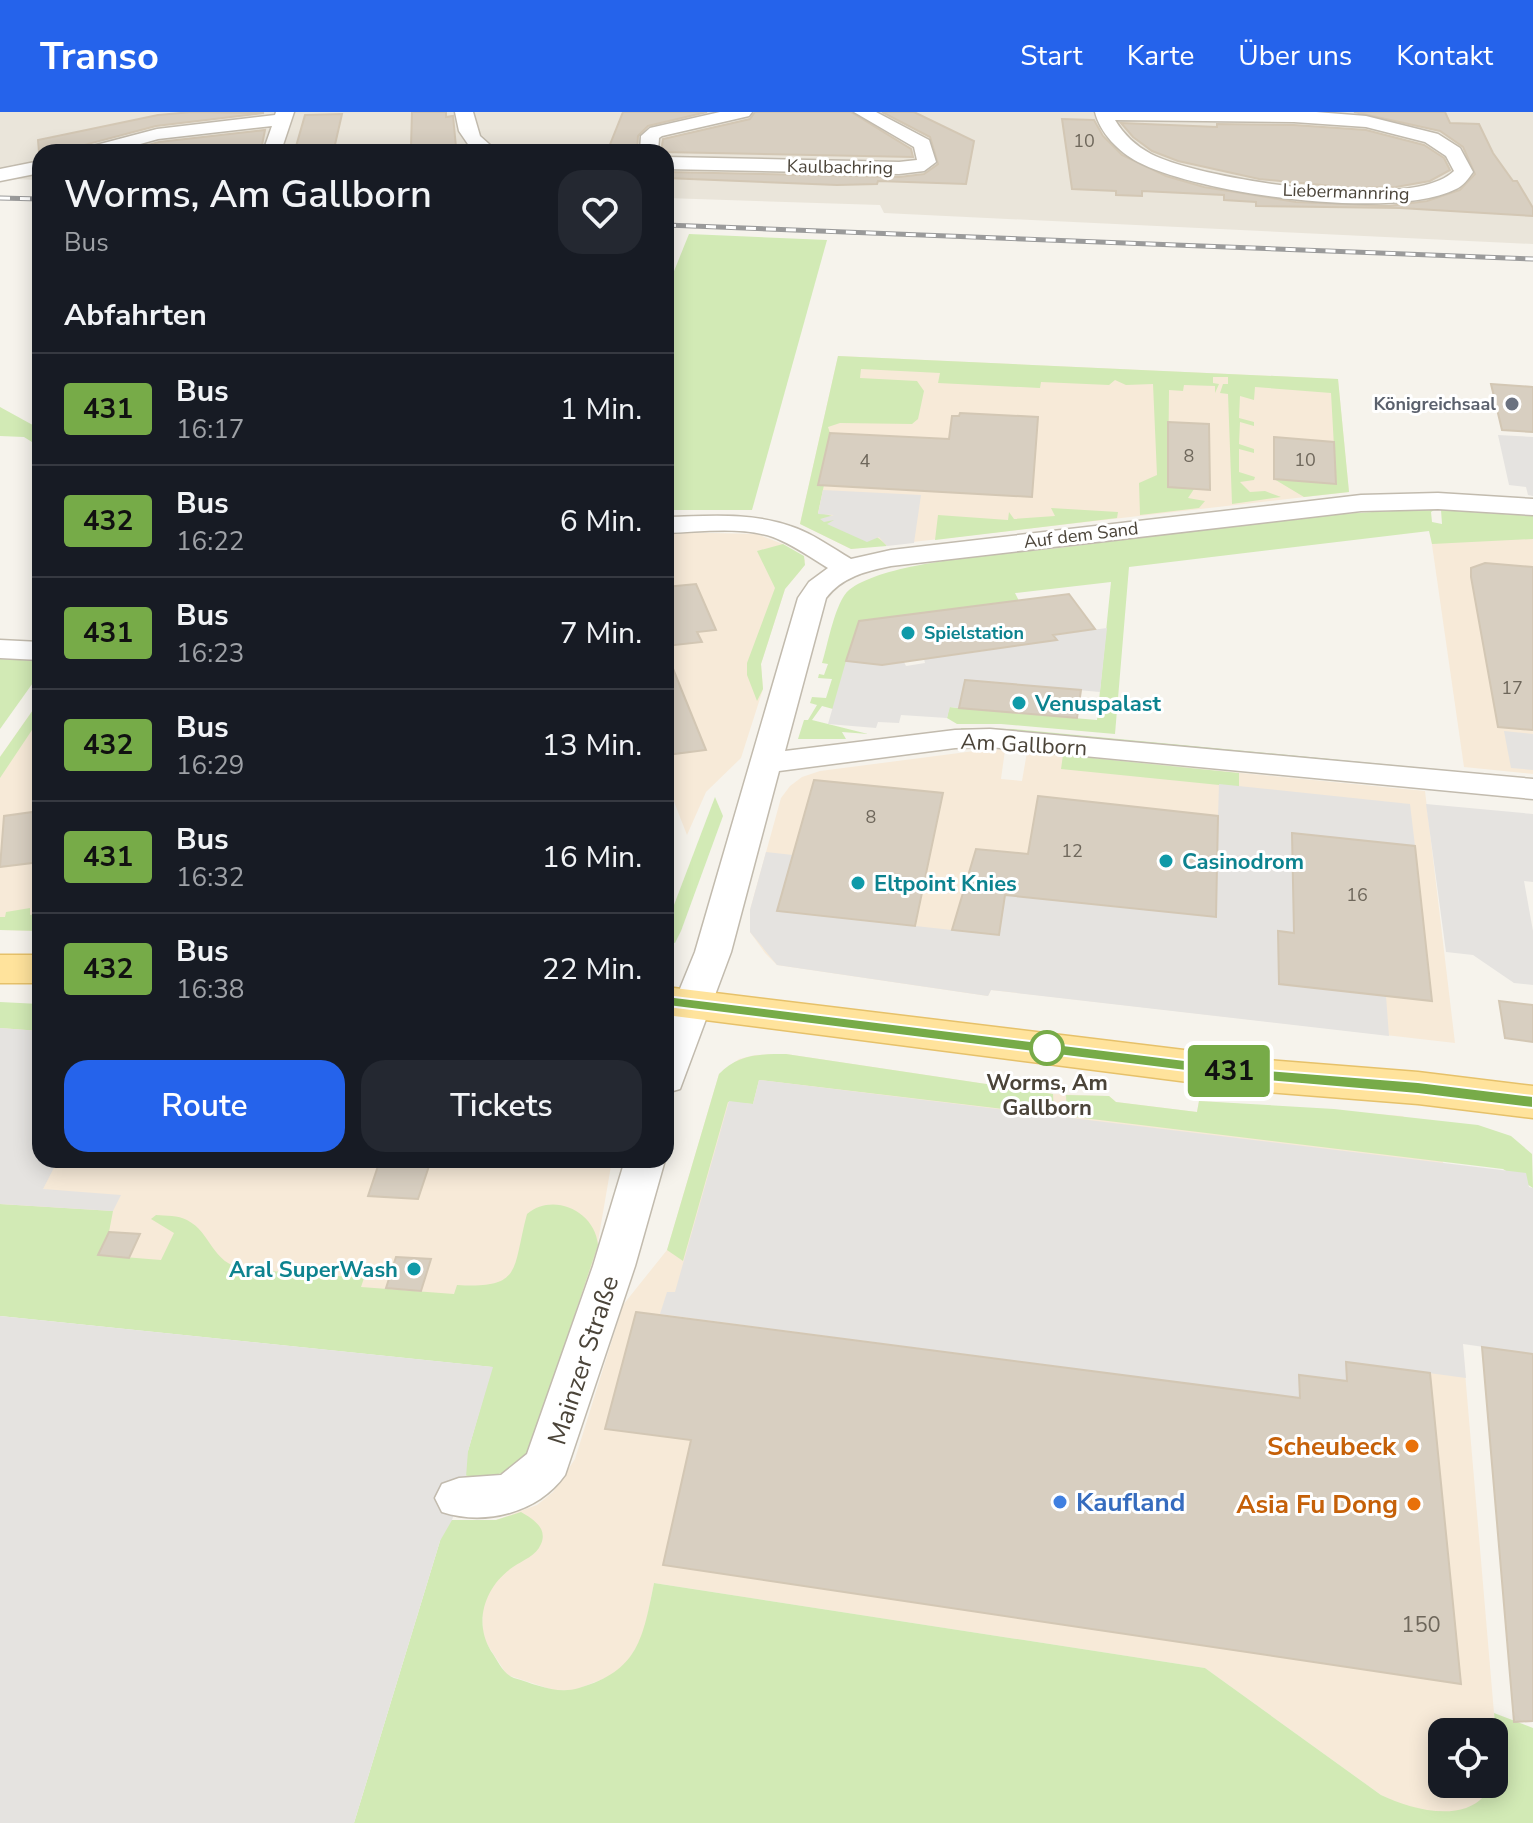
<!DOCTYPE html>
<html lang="de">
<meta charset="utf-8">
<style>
body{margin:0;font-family:"Nunito Sans",sans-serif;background:#242831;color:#f1f3f6;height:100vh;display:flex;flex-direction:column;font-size:30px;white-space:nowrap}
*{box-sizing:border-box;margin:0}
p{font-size:26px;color:#9ea1a6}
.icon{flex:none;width:44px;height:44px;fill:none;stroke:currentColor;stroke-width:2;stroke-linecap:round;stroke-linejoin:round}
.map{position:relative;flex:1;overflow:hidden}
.drawer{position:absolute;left:32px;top:32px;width:642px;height:1024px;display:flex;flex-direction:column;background:#171b24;border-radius:24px;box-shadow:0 4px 20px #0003}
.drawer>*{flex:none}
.badge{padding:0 16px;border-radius:6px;font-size:28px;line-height:52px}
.buttons{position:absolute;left:1428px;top:1606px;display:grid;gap:16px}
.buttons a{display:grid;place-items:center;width:80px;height:80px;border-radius:16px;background:#171b24;box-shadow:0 4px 20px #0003;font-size:40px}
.map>.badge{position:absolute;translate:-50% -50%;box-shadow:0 0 0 4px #fff}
h2{padding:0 32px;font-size:30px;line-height:72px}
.round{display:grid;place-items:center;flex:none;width:84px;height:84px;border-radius:24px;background:#242831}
.summary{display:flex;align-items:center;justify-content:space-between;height:136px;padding:0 32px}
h1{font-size:38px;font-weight:600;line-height:60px}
.button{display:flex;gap:16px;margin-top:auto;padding:16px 32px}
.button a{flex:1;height:92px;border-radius:24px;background:#2563eb;color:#fff;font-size:32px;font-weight:600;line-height:92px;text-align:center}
.button a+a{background:#242831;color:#f1f3f6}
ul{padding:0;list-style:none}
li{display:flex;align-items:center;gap:24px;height:112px;padding:0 32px;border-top:2px solid #363941}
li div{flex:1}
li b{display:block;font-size:30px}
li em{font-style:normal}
li .badge{min-width:88px;font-weight:700;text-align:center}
header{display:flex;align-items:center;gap:48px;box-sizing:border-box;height:112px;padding:0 40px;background:#2563eb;color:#fff}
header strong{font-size:38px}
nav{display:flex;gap:44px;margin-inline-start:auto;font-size:28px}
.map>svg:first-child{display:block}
.residential{fill:#eae5da}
.commercial{fill:#f7ead8}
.green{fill:#d2eab5}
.parking{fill:#e5e3e0}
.building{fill:#d8cfc1;stroke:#d3c7b4;stroke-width:2}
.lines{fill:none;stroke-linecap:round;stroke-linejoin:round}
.minor-casing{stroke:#c2bbae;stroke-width:3}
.primary-casing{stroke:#e6c16a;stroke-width:3}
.minor{fill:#fff;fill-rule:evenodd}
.primary{fill:#ffe39c;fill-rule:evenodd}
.rail-casing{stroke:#9a9a9a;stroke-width:5}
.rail{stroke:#fff;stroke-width:3;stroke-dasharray:10;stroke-linecap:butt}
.line{fill:#77ab48;stroke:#fff;stroke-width:2}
.worship-dot{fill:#6b7280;stroke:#fff;stroke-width:3}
.culture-dot{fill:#0f9aa8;stroke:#fff;stroke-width:3}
.stop-dot{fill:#fff;stroke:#77ab48;stroke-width:4}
.food-dot{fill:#e8710a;stroke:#fff;stroke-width:3}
.shop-dot{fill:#3f7fe0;stroke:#fff;stroke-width:3}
.labels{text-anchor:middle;stroke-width:6;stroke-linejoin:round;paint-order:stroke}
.number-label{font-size:18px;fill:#6e675b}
.far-street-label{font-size:18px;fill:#4b4439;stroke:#fff}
.far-worship-label{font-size:18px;font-weight:bold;fill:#5b616d;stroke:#fff;text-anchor:end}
.far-culture-label{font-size:18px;font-weight:bold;fill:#0d838f;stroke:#fff;text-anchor:start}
.culture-label{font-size:22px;font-weight:bold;fill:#0d838f;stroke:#fff;text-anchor:start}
.street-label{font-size:22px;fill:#4b4439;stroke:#fff}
.stop-label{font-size:22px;font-weight:bold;fill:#4b4439;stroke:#fff}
.near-number-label{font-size:22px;fill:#6e675b}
.near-street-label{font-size:26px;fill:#4b4439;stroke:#fff}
.near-food-label{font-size:26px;font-weight:bold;fill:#c56008;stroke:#fff;text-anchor:end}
.near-shop-label{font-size:26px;font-weight:bold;fill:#366cbe;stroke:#fff;text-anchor:start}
</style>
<header>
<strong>Transo</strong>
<nav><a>Start</a><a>Karte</a><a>Über uns</a><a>Kontakt</a></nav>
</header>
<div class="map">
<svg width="1533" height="1711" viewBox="0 0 1533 1711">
<rect width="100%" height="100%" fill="#f6f3ec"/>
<path class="residential" d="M0 0H1533V132L884 101 880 93 666 86V40H40V68L13 67 0 63Z"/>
<g class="commercial">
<path d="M838 244 1338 267 1349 380 851 437 800 412Z"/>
<path d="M1533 409V662L1464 655 1430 419Z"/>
<path d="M666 420 757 422 783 432 805 448 801 458 785 477 761 552 763 577 741 646 706 680 687 723 669 677H666Z"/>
<path d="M40 588V819L0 818V645Z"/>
<path d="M990 637 1005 638 1001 667 1022 669 1027 640 1425 679 1455 931 991 878 988 884 777 853 765 841 750 820V798L781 686 790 674 802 665 820 659Z"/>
<path d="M0 901 40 904V1048H612L595 1147 562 1248 0 1190Z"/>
<path d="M786 942 1053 982 1109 984 1116 990 1197 1000 1199 989 1403 1004 1443 1050 1463 1237 1498 1648 1494 1666V1620H1442V1672H1492L1478 1692 1452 1703 1411 1698 1381 1683 1205 1556 654 1471 643 1525 625 1553 608 1565 575 1578 556 1579 507 1563 483 1526 482 1495 496 1408 537 1393 553 1380 575 1347 623 1193 667 1138 719 962 739 947 755 943Z"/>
</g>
<g class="green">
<path d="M689 122 827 128 752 398H666V179Z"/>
<path d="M838 244 1338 267 1349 380 1304 385 1274 367 1336 371 1331 281 1255 275 1254 288 1240 284 1239 306 1254 310V314L1240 310 1239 332 1254 337V341L1239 337V360L1255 365 1254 368 1240 370 1250 380 1265 379 1281 385 1232 392 1228 282 1220 281 1223 272H1228V265H1213V271L1219 272 1215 281V274L1184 273 1183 279 1169 278 1168 375 1194 377 1188 386 1205 389 1199 396 1140 403 1139 371 1157 363 1153 272 1126 273 1115 268 1109 273 1041 270 1040 276 938 271 940 261 861 257 860 266 917 269 924 279 918 307 912 312 840 311 828 315 830 321 819 373H824L818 401C840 404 872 417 887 434L851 437 800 412Z"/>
<path d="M0 295 40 317V335L24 325 0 324Z"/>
<path d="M1051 396 1118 400 1117 406 935 428 938 403 1008 408 1009 400 1014 407 1055 404Z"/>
<path d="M1434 398 1431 400 1432 410 1442 412 1441 398 1533 404V427L1432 432 1429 419 1129 455 1115 622 1001 612H957L947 606 949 595 1097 608 1111 470 1015 481 1019 489 859 509 833 597 822 594 812 608 868 622 842 620 846 627H798L804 608H808L817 593 810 591 812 585 826 586 832 567 818 566 819 562 824 563 828 552 822 551C828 532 835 490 849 478 888 447 1015 442 1067 435 1188 420 1312 399 1434 398Z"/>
<path d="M783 432 804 444 805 453 785 477 761 552 763 577 757 589 747 563V551L775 476 757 439Z"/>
<path d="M0 547 40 549V561L0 617Z"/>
<path d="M40 588V606L0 666V645Z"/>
<path d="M961 616 1013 617 1467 660V664L962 620Z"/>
<path d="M1063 643 1239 661V675L1061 657Z"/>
<path d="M715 685 723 704 681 819 675 831 668 829 666 814Z"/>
<path d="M30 796V803L40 801V819L0 818V805H5L6 800Z"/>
<path d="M0 890 40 892V919L0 916Z"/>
<path d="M786 942 1053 982 1054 1003 759 968 753 992 728 990 683 1149 667 1138 719 962C738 942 761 942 786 942Z"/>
<path d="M1066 983 1109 984 1116 990 1197 1000 1199 989 1334 997 1478 1013 1511 1024 1532 1042 1533 1076 1503 1057 1067 1004Z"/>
<path d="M0 1092 113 1099 109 1120 99 1143 161 1148 174 1121 151 1107 156 1103C166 1104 178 1103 187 1108 212 1121 211 1151 244 1157L364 1166 361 1175 454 1182 457 1173C523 1177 512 1158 527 1102 553 1080 595 1099 598 1133L526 1348C502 1363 485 1371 457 1361L468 1339 492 1255 0 1204Z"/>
<path d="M521 1400C533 1407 548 1416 541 1432 536 1444 523 1448 513 1455 485 1474 473 1510 491 1539 498 1549 503 1562 514 1566 535 1572 557 1583 579 1576 639 1559 643 1525 654 1471L1205 1556 1381 1683C1410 1697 1460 1711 1484 1684 1487 1680 1493 1673 1494 1669 1501 1648 1496 1623 1494 1601L1533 1616V1711H354L440 1429 443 1408H496Z"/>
</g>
<g class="parking">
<path d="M1498 323 1533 325V384L1528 383 1526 375 1509 373Z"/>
<path d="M823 378 921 383 914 431 887 434 879 425 867 430 827 412 834 408 824 410 820 407 834 403 818 402Z"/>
<path d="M1107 516 1100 580 966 568 959 596 950 595 947 606 901 603 899 611 878 610 876 616 828 612 846 549 884 553 904 550 906 554 925 551 924 547 984 539 980 533 1031 526 1036 531 1056 528 1053 523Z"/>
<path d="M1504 619 1533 622V658L1511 656Z"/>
<path d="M1219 672 1410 692 1415 734 1293 722 1295 821 1279 819 1386 884 1389 924 991 878 988 884 777 853 750 820V798L766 740 793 743 778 799 998 823 1005 783 1215 805Z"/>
<path d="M1426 692 1533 702V770L1524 769 1533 819V873L1514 871 1473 843 1446 840Z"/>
<path d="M0 916 40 919V1048H58L43 1077 121 1083 113 1099 0 1092Z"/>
<path d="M759 968 1526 1061 1529 1075 1533 1076V1242L1463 1232 1466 1266 1347 1250V1269L1300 1286 660 1202 667 1180H675L729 989 753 992Z"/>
<path d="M0 1204 493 1255 468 1339 466 1365 452 1408 440 1429 354 1711H0Z"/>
</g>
<g class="building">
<path d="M192 0 264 1 156 14 84 33 79 40H39L38 28 158 3Z"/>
<path d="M412 0H446V5L453 4 456 35H453L452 40H425L426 34 411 35Z"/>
<path d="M623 0H707L648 14 638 24 637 40H607Z"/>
<path d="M755 0H851L911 37 913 45 661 40 663 27 750 7Z"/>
<path d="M882 0H914L974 29 966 72 878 69 877 72 837 73 666 66V60L899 65 924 62 938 52 930 25Z"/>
<path d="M1354 0H1445L1450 11 1479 12 1493 41 1513 69H1517L1533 96V104L1400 96 1256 94V90L1224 88V83L1142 79V84L1116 83V79L1072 77 1062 7 1094 8 1103 24 1122 43 1166 64 1204 75 1296 90 1389 94 1427 89 1460 78 1475 62 1463 35 1440 19Z"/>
<path d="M342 2 334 37 295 38 305 3Z"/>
<path d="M1121 11 1217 15V12L1294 13 1366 18 1424 33 1444 46 1450 58 1430 69 1396 75 1353 76 1259 67 1178 49 1152 39 1133 25Z"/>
<path d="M265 18 262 33 265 39 260 40H123L159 30Z"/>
<path d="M1491 272 1533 275V320L1502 318Z"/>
<path d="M960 301 1038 305 1032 385 818 373 830 321 949 327 952 304H959Z"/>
<path d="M1168 310 1209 312 1210 378 1168 375Z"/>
<path d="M1274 325 1334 330 1336 372 1274 367Z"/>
<path d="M1485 451 1533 455V618L1498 615 1471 465V456Z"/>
<path d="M696 472 716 518 697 520 702 530 666 534V475Z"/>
<path d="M1069 482 1095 517 1053 523 1057 528 882 553 846 549 859 509Z"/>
<path d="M667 542 706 638 666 643Z"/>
<path d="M965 568 1081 578 1077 606 959 596Z"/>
<path d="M814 668 943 681 915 814 777 799Z"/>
<path d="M1038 684 1218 704 1216 805 1005 783 999 823 952 818 976 737 1028 742Z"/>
<path d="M40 699V750L0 755 4 704Z"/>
<path d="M1292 721 1415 734 1432 889 1279 872 1278 819 1294 821Z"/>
<path d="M1499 889 1533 893V930L1505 926Z"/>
<path d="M380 1048H431L418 1087 368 1084Z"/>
<path d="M109 1120 140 1122 129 1146 98 1143Z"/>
<path d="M396 1145 431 1147 421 1179 386 1176Z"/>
<path d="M636 1200 1300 1286 1299 1263 1347 1269 1346 1250 1430 1261 1461 1572 663 1453 691 1328 605 1317Z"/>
<path d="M1482 1235 1533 1242V1609L1514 1610Z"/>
</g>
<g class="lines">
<g class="minor-casing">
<g id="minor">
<path d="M276 0H294L283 33 289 40H270L265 34 272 14 158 27 112 40H82L85 36 157 17 275 3Z"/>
<path d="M455 0H473L480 24 498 40 472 38 459 19Z"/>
<path d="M720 0H752L749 4 662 24 659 26 658 40H640L641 24 650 16Z"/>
<path d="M854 0H876L929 28 936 50 924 59 899 62 666 57V45L899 50 917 48 914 35Z"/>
<path d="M1095 0H1316L1366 4 1438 22 1460 36 1473 60C1469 66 1463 74 1456 77 1394 109 1199 82 1138 50 1119 40 1100 21 1095 0ZM1115 8 1294 10 1366 15 1425 30 1446 44 1454 59C1412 101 1202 68 1151 42 1136 34 1124 23 1115 8Z"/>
<path d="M40 49V61L0 69V57Z"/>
<path d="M1438 381 1533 387V403L1438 397 1361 399 891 454C866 459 842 465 826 486L785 639 955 618 990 617 1533 667V687L990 635 955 636 779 659 731 840 680 977 666 981V911L695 840 798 486 809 470 828 456C810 445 792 432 773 425 740 414 700 420 666 421V405C708 404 750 400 790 414 812 421 831 435 851 447L891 438 1361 383Z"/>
<path d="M0 528 40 530V548L0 546Z"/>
<path d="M625 1048H665L635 1154 565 1363C538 1401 485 1414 442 1400L435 1386 442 1372 459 1366 501 1363 527 1342 593 1154Z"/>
</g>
</g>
<g class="primary-casing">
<g id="primary">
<rect x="0" y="843" width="40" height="28"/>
<path d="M666 875 1266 948 1418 960 1533 974V1006L1418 992 1266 980 666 903Z"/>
</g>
</g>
<use href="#minor" class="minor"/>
<use href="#primary" class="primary"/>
<g class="rail-casing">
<g id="rail">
<path d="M0 86 40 87"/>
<path d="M666 113 1533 147"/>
</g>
</g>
<use href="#rail" class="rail"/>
</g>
<path class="line" d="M666 884 1266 958 1418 970 1533 984V996L1418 982 1266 969 660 893V885Z"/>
<circle class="worship-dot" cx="1512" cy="292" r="8"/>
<g class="culture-dot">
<circle cx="908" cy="521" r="8"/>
<circle cx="1019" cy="591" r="8"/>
<circle cx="1166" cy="749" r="8"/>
<circle cx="858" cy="771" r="8"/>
<circle cx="414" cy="1157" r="8"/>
</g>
<circle class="stop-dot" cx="1047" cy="936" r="16"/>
<g class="food-dot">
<circle cx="1412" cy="1334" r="8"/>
<circle cx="1414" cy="1392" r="8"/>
</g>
<circle class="shop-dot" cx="1060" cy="1390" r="8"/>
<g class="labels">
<g class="number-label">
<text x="1084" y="35">10</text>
<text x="1189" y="350">8</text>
<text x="1305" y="354">10</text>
<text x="865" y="355">4</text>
<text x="1512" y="582">17</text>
<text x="871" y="711">8</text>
<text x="1072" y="745">12</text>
<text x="1357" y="789">16</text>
</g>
<g class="far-street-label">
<text transform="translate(840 55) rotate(1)" y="6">Kaulbachring</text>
<text transform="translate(1346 80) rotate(2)" y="6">Liebermannring</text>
<text transform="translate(1081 423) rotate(-7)" y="6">Auf dem Sand</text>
</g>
<g class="far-worship-label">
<text x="1496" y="298">Königreichsaal</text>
</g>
<g class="far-culture-label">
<text x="924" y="527">Spielstation</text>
</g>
<g class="culture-label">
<text x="1035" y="599">Venuspalast</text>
<text x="1182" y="757">Casinodrom</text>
<text x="874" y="779">Eltpoint Knies</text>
<text x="398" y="1165" text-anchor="end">Aral SuperWash</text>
</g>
<g class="street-label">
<text transform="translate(1024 632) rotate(3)" y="8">Am Gallborn</text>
</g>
<g class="stop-label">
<text x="1047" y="978">Worms, Am<tspan x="1047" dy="25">Gallborn</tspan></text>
</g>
<g class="near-number-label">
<text x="1421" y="1520">150</text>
</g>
<g class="near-street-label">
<text transform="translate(583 1248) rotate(-72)" y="9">Mainzer Straße</text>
</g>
<g class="near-food-label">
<text x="1396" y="1343">Scheubeck</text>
<text x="1398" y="1401">Asia Fu Dong</text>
</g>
<g class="near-shop-label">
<text x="1076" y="1399">Kaufland</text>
</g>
</g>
</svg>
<div class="buttons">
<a><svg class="icon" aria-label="locate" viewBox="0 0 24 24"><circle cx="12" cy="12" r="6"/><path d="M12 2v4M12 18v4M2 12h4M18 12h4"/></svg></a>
</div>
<b class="badge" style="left:1229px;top:959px;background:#77ab48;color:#111">431</b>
<section class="drawer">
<div class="summary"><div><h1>Worms, Am Gallborn</h1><p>Bus</p></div><a class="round"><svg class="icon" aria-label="heart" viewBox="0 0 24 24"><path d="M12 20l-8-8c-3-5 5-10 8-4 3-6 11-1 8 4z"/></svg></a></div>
<h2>Abfahrten</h2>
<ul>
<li><span class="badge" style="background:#77ab48;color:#111">431</span><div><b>Bus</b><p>16:17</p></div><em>1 Min.</em></li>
<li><span class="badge" style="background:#76ab48;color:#111">432</span><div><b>Bus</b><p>16:22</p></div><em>6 Min.</em></li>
<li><span class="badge" style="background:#77ab48;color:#111">431</span><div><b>Bus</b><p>16:23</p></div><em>7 Min.</em></li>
<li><span class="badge" style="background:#76ab48;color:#111">432</span><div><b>Bus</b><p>16:29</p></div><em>13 Min.</em></li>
<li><span class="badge" style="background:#77ab48;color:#111">431</span><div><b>Bus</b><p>16:32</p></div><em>16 Min.</em></li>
<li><span class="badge" style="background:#76ab48;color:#111">432</span><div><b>Bus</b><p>16:38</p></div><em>22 Min.</em></li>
</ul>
<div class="button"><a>Route</a><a>Tickets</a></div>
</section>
</div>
